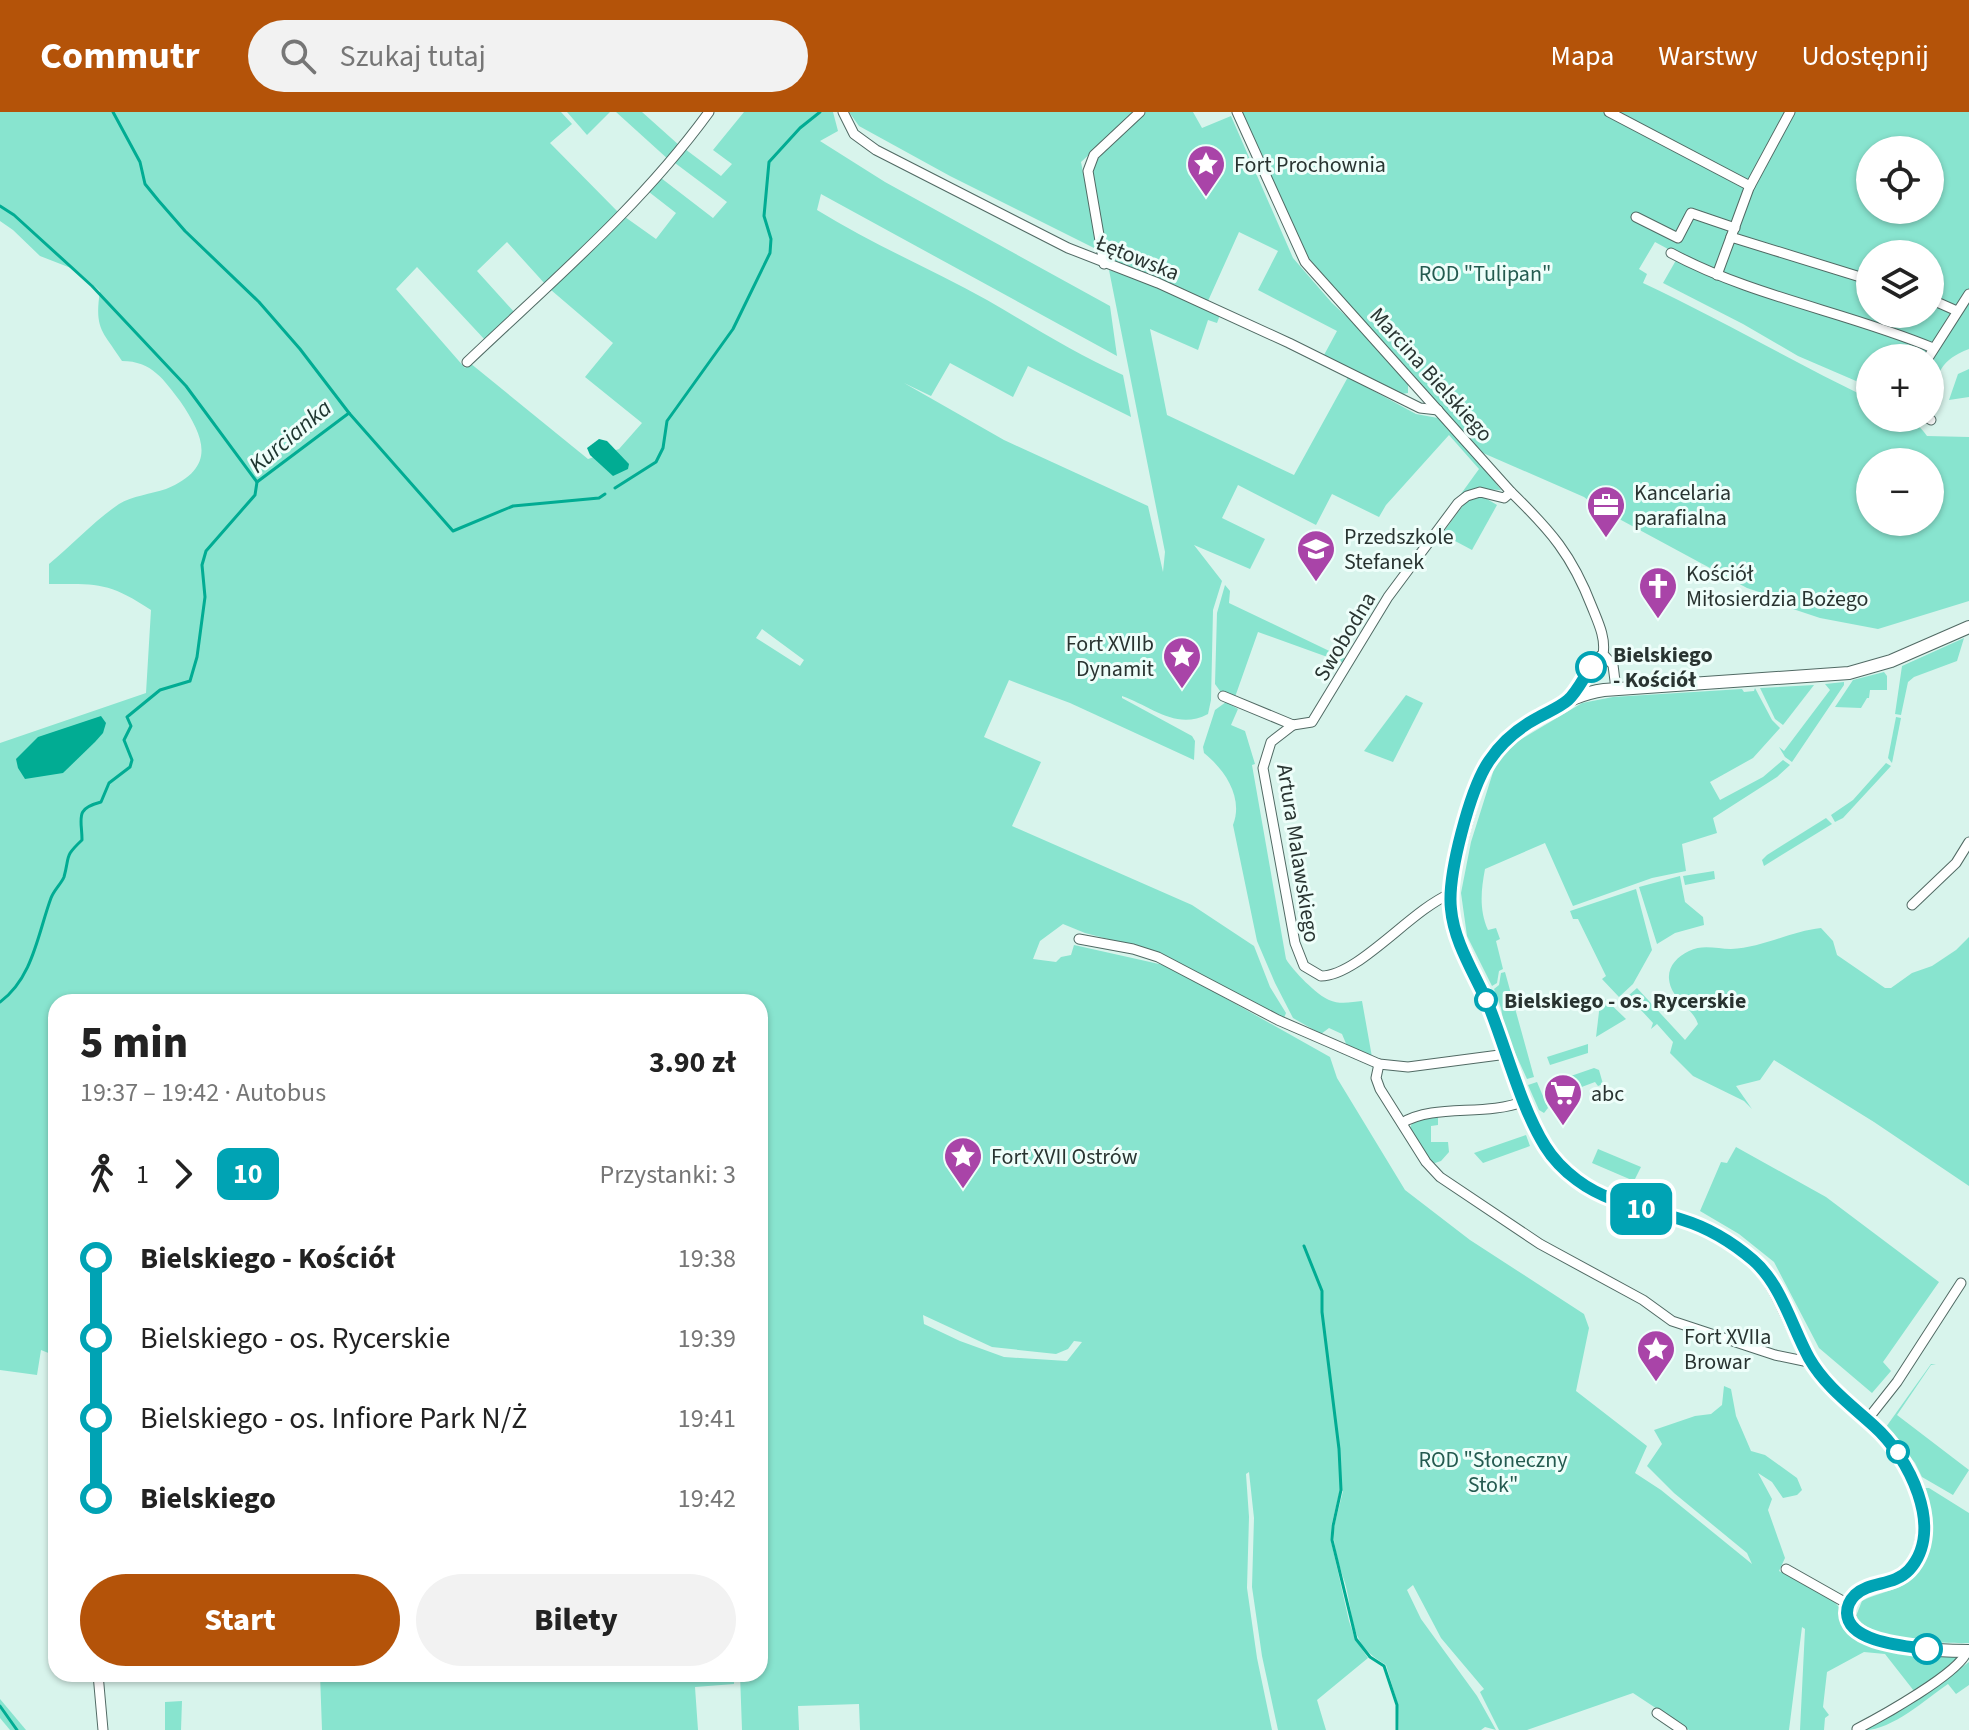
<!DOCTYPE html>
<html lang="pl">
<meta charset="utf-8">
<style>
body{margin:0;font-family:"Source Sans 3",sans-serif;background:#f2f2f2;color:#222;height:100vh;display:flex;flex-direction:column;font-size:30px;white-space:nowrap}
*{box-sizing:border-box;margin:0}
p{font-size:26px;color:#767676}
.icon{flex:none;width:44px;height:44px;fill:none;stroke:currentColor;stroke-width:2;stroke-linecap:round;stroke-linejoin:round}
.map{position:relative;flex:1;overflow:hidden}
.details{position:absolute;left:48px;top:882px;width:720px;height:688px;display:flex;flex-direction:column;background:#fff;border-radius:24px;box-shadow:0 2px 6px #0004}
.details>*{flex:none}
.badge{padding:0 16px;border-radius:12px;font-size:28px;line-height:52px}
.controls{position:absolute;left:1856px;top:24px;display:grid;gap:16px}
.controls a{display:grid;place-items:center;width:88px;height:88px;border-radius:50%;background:#fff;box-shadow:0 2px 6px #0004;font-size:40px}
.map>.badge{position:absolute;translate:-50% -50%;box-shadow:0 0 0 4px #fff}
.legs{display:flex;align-items:center;gap:12px;height:88px;padding:0 32px;font-size:26px}
.legs p{margin-inline-start:auto}
.headline{display:flex;align-items:center;justify-content:space-between;height:136px;padding:0 32px}
h1{font-size:44px;font-weight:800;line-height:60px}
.primary-button{display:flex;gap:16px;margin-top:auto;padding:16px 32px}
.primary-button a{flex:1;height:92px;border-radius:48px;background:#b45309;color:#fff;font-size:32px;font-weight:800;line-height:92px;text-align:center}
.primary-button a+a{background:#f2f2f2;color:#222}
ul{padding:0 32px;list-style:none}
li{display:flex;align-items:center;gap:28px;height:80px;font-size:30px}
li i{display:grid;place-items:center;width:12px;height:100%;margin:0 10px;background:currentColor}
li i::after{content:'';width:20px;height:20px;margin:-10px;border:6px solid;border-radius:50%;background:#fff}
li p{margin-inline-start:auto}
li:first-child i{background:linear-gradient(#0000 50%,currentColor 0)}
li:last-child i{background:linear-gradient(currentColor 50%,#0000 0)}
header{display:flex;align-items:center;gap:48px;box-sizing:border-box;height:112px;padding:0 40px;background:#b45309;color:#fff}
header strong{font-size:38px}
nav{display:flex;gap:44px;margin-inline-start:auto;font-size:28px}
.search{width:560px;height:72px;background:#f2f2f2;display:flex;align-items:center;gap:20px;box-sizing:border-box;padding:0 28px;border-radius:44px;color:#767676;font-size:30px}
.map>svg:first-child{display:block}
.green{fill:#88e4cf;fill-rule:evenodd}
.water{fill:#01ac93}
.lines{fill:none;stroke-linecap:round;stroke-linejoin:round}
.stream{stroke:#01ac93;stroke-width:3}
.street-casing{stroke:#516a64;stroke-width:11}
.secondary-casing{stroke:#516a64;stroke-width:14}
.street{stroke:#fff;stroke-width:9}
.secondary{stroke:#fff;stroke-width:12}
.line-1-casing{stroke:#fff;stroke-width:18}
.line-1{stroke:#00a3b4;stroke-width:12}
.stop-1-dot{fill:#fff;stroke:#00a3b4;stroke-width:4}
.labels{text-anchor:middle;stroke-width:6;stroke-linejoin:round;paint-order:stroke}
.poi-label{font-size:22px;fill:#293431;stroke:#eefefa;text-anchor:start}
.street-label{font-size:22px;fill:#293431;stroke:#eefefa}
.park-label{font-size:22px;fill:#245b50;stroke:#eefefa}
.stop-label{font-size:22px;font-weight:bold;fill:#293431;stroke:#eefefa;text-anchor:start}
.water-label{font-size:24px;font-style:italic;fill:#1d342e;stroke:#eefefa}
</style>
<header>
<strong>Commutr</strong>
<div class="search"><svg class="icon" aria-label="search" viewBox="0 0 24 24"><circle cx="10" cy="10" r="6"/><path d="M15 15l6 6"/></svg>Szukaj tutaj</div>
<nav><a>Mapa</a><a>Warstwy</a><a>Udostępnij</a></nav>
</header>
<div class="map">
<svg width="1969" height="1618" viewBox="0 0 1969 1618">
<rect width="100%" height="100%" fill="#d8f4ec"/>
<g class="green">
<path d="M0 0H561L572 12 550 31 619 101 546 173 507 130 477 159 515 201 486 229 417 155 396 177 465 256 470 251 588 347 619 337 642 311 585 265 613 231 551 178 625 105 656 127 676 101 649 80 661 66 713 106 727 90 675 51 685 37 721 64 732 52 713 38 744 0H833L838 19 820 29 885 70 1110 194 1117 244 821 82 817 98C872 132 931 157 987 188 1032 214 1075 242 1123 263L1131 305 1028 254 1013 285 950 251 931 284 904 271 1004 328 1148 394 1163 460 1165 440 1109 158 1139 167 1220 203 1217 211 1208 208 1198 238 1150 217 1167 303 1294 363 1348 265 1416 302 1438 306 1483 354 1501 378 1473 377 1458 386 1479 357 1449 323 1386 393 1379 405 1332 382 1316 413 1238 373 1222 406 1265 427 1250 457 1194 433 1222 469 1213 498 1211 588 1208 602C1176 619 1151 594 1122 584V586L1192 624 1195 629 1194 648 1070 591 1009 568 984 625 1041 650 1012 714 1192 793 1254 834 1270 875 1286 901 1284 906 1149 838 1085 821 1063 812 1040 829 1033 847 1056 850 1061 845 1071 843 1074 833 1168 854 1330 945 1337 966 1405 1078 1470 1128 1584 1202 1589 1216 1576 1279 1647 1334 1635 1361 1661 1378 1752 1452 1747 1441 1674 1381 1647 1354 1662 1332 1654 1318 1695 1304 1711 1302 1722 1293 1724 1274 1731 1277 1736 1304 1751 1339 1765 1343 1797 1366 1802 1378 1797 1383 1783 1386 1772 1370 1758 1361 1772 1387 1768 1398 1785 1446 1779 1459C1793 1467 1829 1481 1838 1494 1846 1505 1842 1516 1855 1525 1879 1541 1930 1541 1959 1545L1954 1552 1914 1579 1885 1542 1864 1540 1827 1560 1823 1595 1829 1603 1825 1606 1824 1618H1800L1805 1517 1802 1515 1789 1618H1689L1633 1581 1527 1618H1499L1480 1580 1484 1577 1441 1526 1413 1473 1407 1478 1421 1507 1477 1584 1496 1618 1485 1615 1481 1618H1399L1398 1593 1386 1553C1348 1531 1355 1508 1345 1471 1340 1457 1336 1443 1334 1428V1415L1343 1379 1340 1378 1331 1415V1429L1349 1509 1355 1527 1368 1546 1317 1588 1326 1618H1278L1262 1544 1252 1475 1254 1406 1249 1360 1246 1362 1249 1405 1247 1476 1257 1546 1272 1618H860L859 1592 798 1594 799 1618H742L740 1562H760V890H56V1244L41 1238 37 1263 0 1258V631L146 581 151 498C109 470 98 472 49 472V452C72 433 94 409 119 392 132 384 151 382 166 377 216 356 206 327 180 289 164 268 152 249 122 249 103 219 94 218 100 179L76 158 40 144 13 118 0 109ZM762 517 804 548 800 554 756 526ZM923 1203 992 1235 1056 1242 1068 1237 1074 1229 1082 1230 1067 1249 1004 1245 960 1229 924 1212Z"/>
<path d="M567 0H610L587 23Z"/>
<path d="M616 0H642L680 34 669 48Z"/>
<path d="M849 0H1135L1081 50 1098 138 950 64 859 14Z"/>
<path d="M1146 0H1193L1202 16 1231 4 1293 146 1332 191 1362 219 1408 272V281L1402 282 1324 243 1337 219 1258 178 1278 139 1239 120 1208 189 1105 146 1091 66 1093 50Z"/>
<path d="M1239 0H1969V237C1940 248 1938 261 1930 288V246H1870V275L1798 244 1743 212 1663 171 1679 143 1655 130 1639 157 1647 162 1643 171C1720 207 1793 250 1870 287V306C1898 306 1909 299 1927 324L1969 325V489L1878 517 1820 506 1787 495 1774 485 1747 476 1597 395 1584 385 1483 341 1333 178 1308 145ZM1870 38H1930V98H1870ZM1870 142H1930V202H1870ZM1870 350H1930V410H1870Z"/>
<path d="M1969 257V285L1949 288 1958 262Z"/>
<path d="M1482 384 1497 393 1472 438 1442 422 1467 388Z"/>
<path d="M1225 473 1230 479 1229 491 1346 547 1344 551 1258 520 1235 585 1220 579 1215 572 1217 501Z"/>
<path d="M1964 526 1957 549 1914 565 1908 570 1901 603 1895 602 1902 554Z"/>
<path d="M1884 560 1887 564V578H1870L1869 586H1867L1861 596 1835 595 1853 568Z"/>
<path d="M1844 570V573L1792 650 1785 645 1779 635 1784 639 1830 578 1825 572Z"/>
<path d="M1814 573 1783 613 1775 607 1760 576Z"/>
<path d="M1755 576 1772 608 1780 616 1753 646 1710 670 1720 688 1763 665 1783 648 1790 653 1777 665 1713 706 1717 721 1682 732 1686 759 1652 766 1573 794 1545 731 1485 757C1481 778 1479 798 1488 818L1496 816 1500 827 1496 829 1503 857 1499 859 1497 871 1492 874 1467 824 1461 781 1471 730 1494 657 1502 645 1518 629 1582 591 1613 585 1742 577 1744 580 1754 579Z"/>
<path d="M1406 583 1423 591 1393 650 1364 639Z"/>
<path d="M1226 590 1238 597 1231 613 1245 619 1255 652 1252 653 1286 847C1293 859 1317 883 1329 888 1340 893 1352 890 1362 889L1372 945 1347 934 1342 922 1329 916 1321 922 1293 906 1275 871 1257 829 1233 713C1244 685 1224 657 1204 641L1203 635 1215 598Z"/>
<path d="M1896 605 1901 606 1892 651 1888 646Z"/>
<path d="M1886 651 1891 654 1843 706 1835 710 1831 703 1853 688Z"/>
<path d="M1826 706 1832 712 1764 754 1762 748 1767 743Z"/>
<path d="M1714 759 1715 767 1685 773 1683 764Z"/>
<path d="M1680 764 1685 790 1703 805 1704 813 1675 821 1657 832 1639 775Z"/>
<path d="M1636 777 1652 838 1633 872 1619 885 1602 867 1606 864 1578 807H1573L1570 799Z"/>
<path d="M1821 816 1833 829 1837 843 1885 876H1891L1912 861 1932 854 1956 838 1969 825V1074L1874 1010 1774 948 1760 968 1736 974 1752 997 1744 989 1693 964 1670 941 1673 930 1657 912 1651 917 1653 911 1628 884 1637 876 1685 928 1698 912C1692 894 1671 888 1669 867 1668 854 1677 845 1689 839 1703 832 1717 837 1731 837 1762 836 1791 819 1821 816Z"/>
<path d="M1505 860 1534 965 1527 967 1505 919 1501 896 1494 877 1499 873 1501 861Z"/>
<path d="M1601 883 1626 907 1596 925Z"/>
<path d="M1588 932V941L1550 953 1547 945Z"/>
<path d="M1594 956 1599 958 1603 972 1598 974 1595 970 1571 979 1565 966Z"/>
<path d="M1537 970 1548 996 1544 1001 1539 998 1528 973Z"/>
<path d="M1438 1004V1013L1431 1014V1030H1448L1449 1040 1441 1049 1432 1052 1410 1016 1413 1009Z"/>
<path d="M1526 1023 1530 1034 1483 1051 1474 1041Z"/>
<path d="M1736 1035 1826 1085 1939 1170 1883 1250 1891 1259 1872 1281 1819 1236 1774 1150 1739 1122 1700 1099 1721 1050 1727 1051Z"/>
<path d="M1598 1037 1641 1055 1634 1069 1592 1051Z"/>
<path d="M1931 1252H1936L1931 1253 1897 1303 1969 1358 1953 1383 1922 1365 1915 1351 1886 1315Z"/>
<path d="M1925 1376H1929L1969 1401V1531C1944 1532 1867 1528 1856 1504L1862 1489C1875 1482 1890 1480 1903 1473 1937 1453 1933 1409 1925 1376Z"/>
<path d="M1969 1550V1573L1956 1582 1948 1572C1926 1587 1892 1618 1865 1618L1907 1594Z"/>
<path d="M320 1562H734V1572L695 1575 698 1618H322Z"/>
<path d="M0 1587 26 1618H10L0 1606Z"/>
<path d="M182 1589 181 1618H165V1590Z"/>
</g>
<g class="water">
<path d="M599 327 607 329 629 352 628 357 613 364 590 343 587 336Z"/>
<path d="M101 604 106 611 103 621 95 630 63 661 25 667 18 656 16 647 38 625Z"/>
</g>
<g class="lines">
<g class="stream">
<path d="M0 94 14 103 92 174 186 274 257 370"/>
<path d="M349 301 453 419 513 394 599 386 605 382"/>
<path d="M615 376 656 350 663 336 667 309 733 217 770 141 771 127 764 104 769 50 800 16 820 0"/>
<path d="M0 890C33 866 38 821 51 786 54 778 61 772 64 765 70 743 64 745 82 728 82 706 74 697 101 690L109 671 130 655 132 648 124 628 131 614 127 605 160 578 190 569 197 545 205 485 202 453 206 439 255 383 257 370 349 301 300 237 259 190 185 119 158 88 145 72 140 50 113 0"/>
<path d="M1304 1134 1322 1179V1200L1339 1337 1341 1378 1333 1414 1332 1428 1356 1527 1370 1545 1384 1554 1397 1593V1618"/>
<path d="M0 1594 17 1618"/>
</g>
<g class="street-casing">
<g id="street">
<path d="M843 0 854 22 876 38 1068 136 1158 171 1289 231 1420 296 1438 298"/>
<path d="M1237 0 1305 150 1511 380C1551 419 1572 443 1592 495 1598 510 1606 526 1603 542L1613 553 1616 577"/>
<path d="M1609 0 1750 74"/>
<path d="M1636 105 1678 126 1691 101 1735 116"/>
<path d="M1731 125 1749 76 1790 0"/>
<path d="M1671 141C1753 185 1847 200 1933 236"/>
<path d="M1104 152 1088 59 1094 43 1140 0"/>
<path d="M1717 163 1731 125 1870 168"/>
<path d="M1930 187 1957 199"/>
<path d="M1928 246 1969 182"/>
<path d="M467 250C551 170 640 95 709 0"/>
<path d="M1928 306 1931 308"/>
<path d="M1223 584 1293 613 1312 610 1388 485 1458 391 1467 384 1480 380 1504 386 1511 380"/>
<path d="M1570 587 1595 548 1603 542"/>
<path d="M1293 613 1271 630 1263 656 1295 831 1304 854 1321 864C1358 864 1411 798 1450 782"/>
<path d="M1912 793 1956 751 1969 730"/>
<path d="M1079 827 1133 837 1158 845 1278 908 1379 952 1408 955 1507 942"/>
<path d="M1379 952 1376 966 1380 977 1426 1050 1440 1065 1540 1132 1643 1188 1672 1209 1775 1243 1804 1249 1809 1246"/>
<path d="M1402 1011C1435 991 1485 1005 1525 989"/>
<path d="M1867 1308 1897 1270 1961 1171"/>
<path d="M1786 1457 1848 1492"/>
<path d="M98 1562 103 1618"/>
<path d="M1657 1601 1682 1618"/>
<path d="M1857 1617C1880 1605 1960 1561 1967 1539"/>
</g>
</g>
<g class="secondary-casing">
<path id="secondary" d="M1969 515 1891 549 1849 561 1604 578C1582 581 1565 590 1547 600 1487 634 1477 667 1461 729 1454 752 1447 778 1451 802 1455 823 1466 842 1474 860 1484 885 1495 910 1504 935 1515 964 1535 1026 1555 1048 1572 1066 1598 1084 1622 1092 1658 1104 1694 1108 1727 1129 1786 1164 1783 1216 1821 1264 1853 1303 1900 1326 1917 1376 1927 1407 1928 1454 1892 1469 1874 1476 1855 1475 1847 1497L1853 1516C1878 1536 1937 1539 1969 1539"/>
</g>
<use href="#street" class="street"/>
<use href="#secondary" class="secondary"/>
</g>
<g class="lines">
<g class="line-1-casing">
<path id="line-1" d="M1591 555C1584 565 1577 580 1568 588 1560 595 1548 600 1539 605 1520 615 1501 631 1489 649 1470 677 1447 764 1451 797 1454 832 1477 865 1490 897 1507 940 1521 995 1545 1034 1553 1047 1565 1059 1577 1068 1609 1092 1646 1096 1683 1108 1709 1116 1733 1131 1753 1148 1781 1172 1792 1215 1809 1246 1825 1274 1851 1293 1874 1314 1908 1344 1946 1417 1909 1458 1894 1474 1870 1469 1855 1483 1850 1488 1847 1494 1847 1501 1848 1530 1904 1534 1927 1537"/>
</g>
<use href="#line-1" class="line-1"/>
</g>
<defs>
<g id="sight-pin" transform="scale(2)"><path d="M0 17L-7.5 6A9.5 9.5 0 1 1 7.5 6Z" fill="#a944a8" stroke="#eefefa"/><path d="M0-6L1.8-2.2L6-1.7L2.9 1.2L3.7 5.4L0 3.3L-3.7 5.4L-2.9 1.2L-6-1.7L-1.8-2.2Z" fill="#fff"/></g>
<g id="office-pin" transform="scale(2)"><path d="M0 17L-7.5 6A9.5 9.5 0 1 1 7.5 6Z" fill="#a944a8" stroke="#eefefa"/><path d="M-6-3h4V-5.5h4V-3h4V5H-6ZM-1-4.5V-3h2v-1.5ZM-6 0V1H6V0Z" fill="#fff"/></g>
<g id="school-pin" transform="scale(2)"><path d="M0 17L-7.5 6A9.5 9.5 0 1 1 7.5 6Z" fill="#a944a8" stroke="#eefefa"/><path d="M0-5L7-2L0 1L-7-2ZM-4 1L0 2.5L4 1V4Q0 6-4 4Z" fill="#fff"/></g>
<g id="church-pin" transform="scale(2)"><path d="M0 17L-7.5 6A9.5 9.5 0 1 1 7.5 6Z" fill="#a944a8" stroke="#eefefa"/><path d="M-1.2-6h2.4v3.5h3.3v2.4h-3.3V6h-2.4V-.1h-3.3v-2.4h3.3Z" fill="#fff"/></g>
<g id="supermarket-pin" transform="scale(2)"><path d="M0 17L-7.5 6A9.5 9.5 0 1 1 7.5 6Z" fill="#a944a8" stroke="#eefefa"/><path d="M-6-5.5h2.5l.6 2H6L4.5 2H-2.5L-4.4-4H-6ZM-1.5 3.2a1.3 1.3 0 1 0 .1 0ZM3 3.2a1.3 1.3 0 1 0 .1 0Z" fill="#fff"/></g>
</defs>
<g fill-rule="evenodd">
<use href="#sight-pin" x="1206" y="52"/>
<use href="#office-pin" x="1606" y="393"/>
<use href="#school-pin" x="1316" y="437"/>
<use href="#church-pin" x="1658" y="474"/>
<use href="#sight-pin" x="1182" y="544"/>
<use href="#supermarket-pin" x="1563" y="981"/>
<use href="#sight-pin" x="963" y="1044"/>
<use href="#sight-pin" x="1656" y="1237"/>
</g>
<g class="stop-1-dot">
<circle cx="1591" cy="555" r="14"/>
<circle cx="1486" cy="888" r="10"/>
<circle cx="1898" cy="1340" r="10"/>
<circle cx="1927" cy="1537" r="14"/>
</g>
<g class="labels">
<g class="poi-label">
<text x="1234" y="60">Fort Prochownia</text>
<text x="1634" y="388">Kancelaria<tspan x="1634" dy="25">parafialna</tspan></text>
<text x="1344" y="432">Przedszkole<tspan x="1344" dy="25">Stefanek</tspan></text>
<text x="1686" y="469">Kościół<tspan x="1686" dy="25">Miłosierdzia Bożego</tspan></text>
<text x="1154" y="539" text-anchor="end">Fort XVIIb<tspan x="1154" dy="25">Dynamit</tspan></text>
<text x="1591" y="989">abc</text>
<text x="991" y="1052">Fort XVII Ostrów</text>
<text x="1684" y="1232">Fort XVIIa<tspan x="1684" dy="25">Browar</tspan></text>
</g>
<g class="street-label">
<text transform="translate(1138 145) rotate(22)" y="8">Łętowska</text>
<text transform="translate(1432 262) rotate(48)" y="8">Marcina Bielskiego</text>
<text transform="translate(1344 524) rotate(-59)" y="8">Swobodna</text>
<text transform="translate(1299 741) rotate(81)" y="8">Artura Malawskiego</text>
</g>
<g class="park-label">
<text x="1485" y="169">ROD "Tulipan"</text>
<text x="1493" y="1355">ROD "Słoneczny<tspan x="1493" dy="25">Stok"</tspan></text>
</g>
<g class="stop-label">
<text x="1613" y="550">Bielskiego<tspan x="1613" dy="25">- Kościół</tspan></text>
<text x="1504" y="896">Bielskiego - os. Rycerskie</text>
</g>
<g class="water-label">
<text transform="translate(290 324) rotate(-40)" y="8">Kurcianka</text>
</g>
</g>
</svg>
<div class="controls">
<a><svg class="icon" aria-label="locate" viewBox="0 0 24 24"><circle cx="12" cy="12" r="6"/><path d="M12 2v4M12 18v4M2 12h4M18 12h4"/></svg></a>
<a><svg class="icon" aria-label="layers" viewBox="0 0 24 24"><path d="M12 4l9 5-9 5-9-5zM3 14l9 5 9-5"/></svg></a>
<a>+</a>
<a>−</a>
</div>
<b class="badge" style="left:1641px;top:1097px;background:#00a3b4;color:#fff">10</b>
<section class="details">
<div class="headline"><div><h1>5 min</h1><p>19:37 – 19:42 · Autobus</p></div><b>3.90 zł</b></div>
<div class="legs"><svg class="icon" aria-label="walk" viewBox="0 0 24 24"><circle cx="13" cy="4" r="2"/><path d="M13 8l-2 6 4 7M11 14l-3 7M7 12l3-4h3l4 4"/></svg>1<svg class="icon" aria-label="forward" viewBox="0 0 24 24"><path d="M9 5l7 7-7 7"/></svg><b class="badge" style="background:#00a3b4;color:#fff">10</b><p>Przystanki: 3</p></div>
<ul>
<li><i style="color:#00a3b4"></i><b>Bielskiego - Kościół</b><p>19:38</p></li>
<li><i style="color:#00a3b4"></i><span>Bielskiego - os. Rycerskie</span><p>19:39</p></li>
<li><i style="color:#00a3b4"></i><span>Bielskiego - os. Infiore Park N/Ż</span><p>19:41</p></li>
<li><i style="color:#00a3b4"></i><b>Bielskiego</b><p>19:42</p></li>
</ul>
<div class="primary-button"><a>Start</a><a>Bilety</a></div>
</section>
</div>
